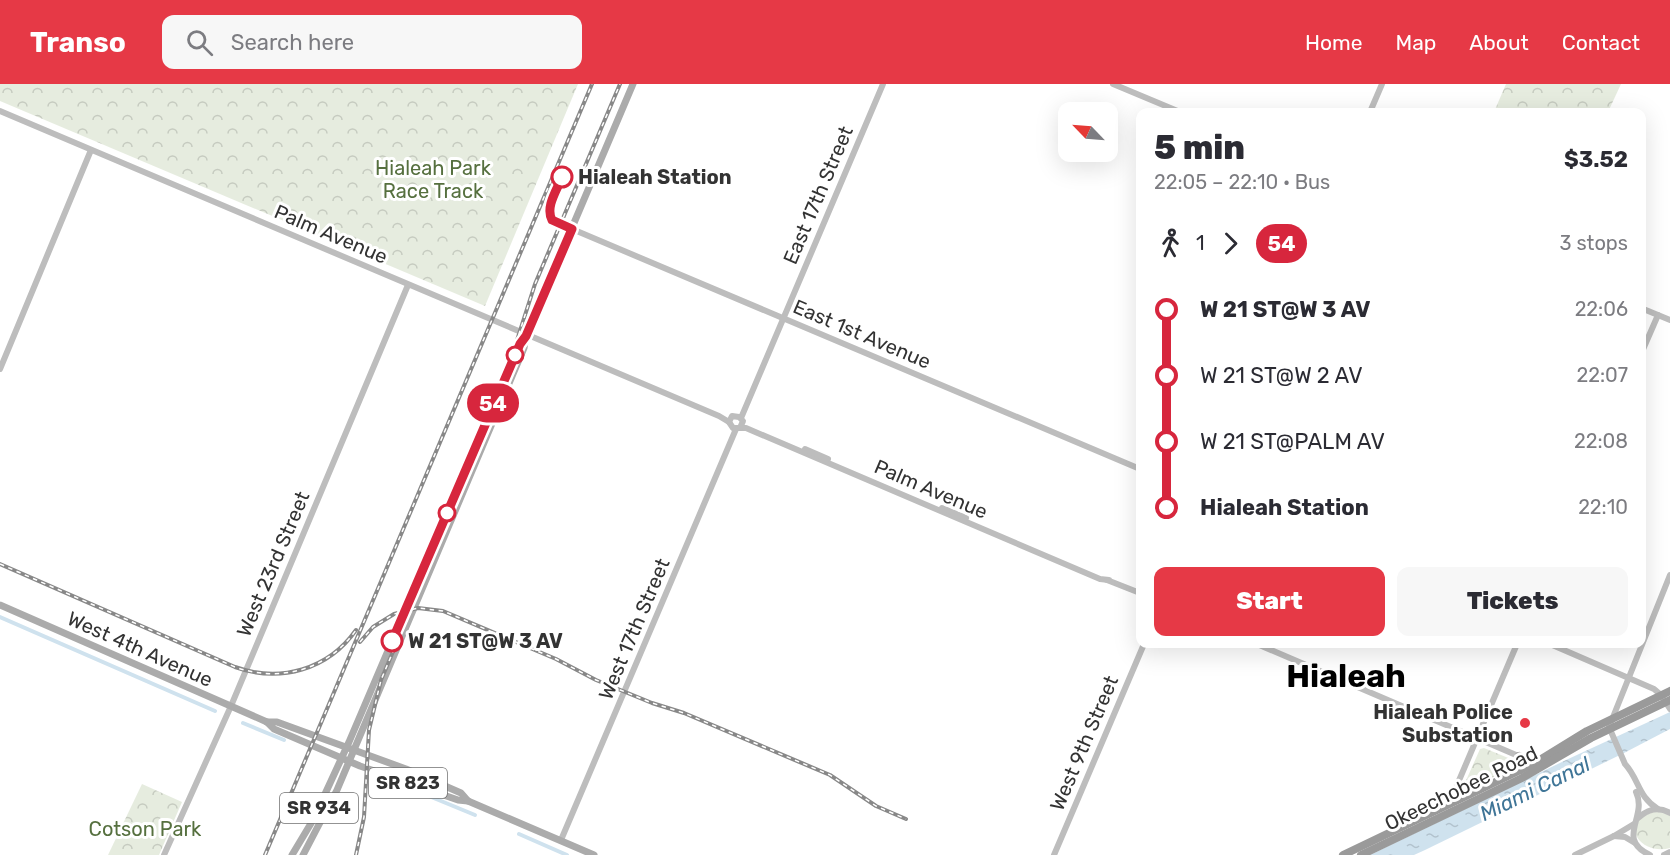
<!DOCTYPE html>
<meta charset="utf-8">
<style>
body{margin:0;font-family:Rubik,sans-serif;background:#f7f7f7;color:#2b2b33;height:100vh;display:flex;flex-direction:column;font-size:22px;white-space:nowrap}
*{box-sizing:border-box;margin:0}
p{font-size:20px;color:#7c7c81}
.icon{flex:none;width:33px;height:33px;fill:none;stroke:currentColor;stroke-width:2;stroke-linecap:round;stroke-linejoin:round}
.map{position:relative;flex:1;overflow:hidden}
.drawer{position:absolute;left:1136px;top:24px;width:510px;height:540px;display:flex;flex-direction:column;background:#fff;border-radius:12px;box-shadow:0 6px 24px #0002}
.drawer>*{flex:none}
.badge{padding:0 12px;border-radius:20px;font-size:21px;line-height:39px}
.needle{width:39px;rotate:295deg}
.controls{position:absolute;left:1058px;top:18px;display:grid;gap:12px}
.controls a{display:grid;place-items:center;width:60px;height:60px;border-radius:12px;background:#fff;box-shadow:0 6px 24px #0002;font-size:30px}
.map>.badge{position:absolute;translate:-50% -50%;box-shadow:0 0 0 3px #fff}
.legs{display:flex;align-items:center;gap:9px;height:66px;padding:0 18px;font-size:20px}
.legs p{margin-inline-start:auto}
.summary{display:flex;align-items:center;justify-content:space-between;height:102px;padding:0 18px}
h1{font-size:33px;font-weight:800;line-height:45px}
.cta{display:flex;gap:12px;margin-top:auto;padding:12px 18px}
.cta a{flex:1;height:69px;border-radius:12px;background:#e63946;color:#fff;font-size:24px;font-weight:800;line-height:69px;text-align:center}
.cta a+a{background:#f7f7f7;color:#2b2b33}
ul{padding:0 18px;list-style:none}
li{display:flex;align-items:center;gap:21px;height:66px;font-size:22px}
li i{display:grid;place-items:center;width:9px;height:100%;margin:0 8px;background:currentColor}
li i::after{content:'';width:15px;height:15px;margin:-8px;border:4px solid;border-radius:50%;background:#fff}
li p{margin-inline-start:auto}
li:first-child i{background:linear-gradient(#0000 50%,currentColor 0)}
li:last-child i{background:linear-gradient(currentColor 50%,#0000 0)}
header{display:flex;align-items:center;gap:36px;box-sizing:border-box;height:84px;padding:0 30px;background:#e63946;color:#fff}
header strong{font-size:28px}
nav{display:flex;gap:33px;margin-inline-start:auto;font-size:21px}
.search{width:420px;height:54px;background:#f7f7f7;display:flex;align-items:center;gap:15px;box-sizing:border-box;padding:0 21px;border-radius:12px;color:#7c7c81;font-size:22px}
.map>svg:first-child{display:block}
.forest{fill:url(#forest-crowns)}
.water{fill:url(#water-ripples)}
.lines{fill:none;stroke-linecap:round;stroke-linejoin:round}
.canal{stroke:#cfe2ee;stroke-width:4}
.secondary{stroke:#bdbdbd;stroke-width:6}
.primary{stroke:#ababab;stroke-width:7}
.highway{stroke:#9a9a9a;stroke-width:8}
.rail-casing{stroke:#888;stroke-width:4}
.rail{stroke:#fff;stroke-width:1.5;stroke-dasharray:4.5;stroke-linecap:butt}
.line-1-casing{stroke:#fff;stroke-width:14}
.line-1{stroke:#d7263d;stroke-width:9}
.stop-1-dot{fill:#fff;stroke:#d7263d;stroke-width:3}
.poi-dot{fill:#e63946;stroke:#fff;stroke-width:2}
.labels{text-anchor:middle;stroke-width:6;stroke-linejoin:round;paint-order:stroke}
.shield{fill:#fff;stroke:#707070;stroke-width:1.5}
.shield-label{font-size:18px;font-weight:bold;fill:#333}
.park-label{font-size:20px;fill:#56703f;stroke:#fff}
.stop-label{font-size:20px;font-weight:bold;fill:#333;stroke:#fff;text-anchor:start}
.street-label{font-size:20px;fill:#333;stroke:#fff}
.poi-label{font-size:20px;font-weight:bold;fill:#333;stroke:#fff;text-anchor:end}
.water-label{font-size:21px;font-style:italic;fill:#3f7597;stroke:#fff}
.town-label{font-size:32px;font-weight:bold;fill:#000;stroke:#fff}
</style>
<header>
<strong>Transo</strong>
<div class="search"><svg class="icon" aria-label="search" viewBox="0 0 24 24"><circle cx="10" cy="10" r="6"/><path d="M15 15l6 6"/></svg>Search here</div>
<nav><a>Home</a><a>Map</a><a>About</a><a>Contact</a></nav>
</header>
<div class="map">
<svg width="1670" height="771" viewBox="0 0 1670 771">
<defs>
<pattern id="forest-crowns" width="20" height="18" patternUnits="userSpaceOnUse" patternTransform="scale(1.5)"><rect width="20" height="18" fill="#e6ecdf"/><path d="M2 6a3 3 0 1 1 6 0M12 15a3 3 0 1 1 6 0" fill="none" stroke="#c6cbc0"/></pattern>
<pattern id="water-ripples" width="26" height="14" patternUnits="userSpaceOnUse" patternTransform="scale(1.5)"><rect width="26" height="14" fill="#cfe2ee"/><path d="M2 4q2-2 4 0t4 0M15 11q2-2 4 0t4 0" fill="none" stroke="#b2c2cd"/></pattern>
</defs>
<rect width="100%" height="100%" fill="#fff"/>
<g class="forest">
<path d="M0 0H578L485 222 0 17Z"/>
<path d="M1506 0H1621L1608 28H1494Z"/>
<path d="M1484 664 1518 678 1519 681 1462 708 1460 706 1464 701 1480 665Z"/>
<path d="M142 700 182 718 159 771H108Z"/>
<path d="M1656 727 1670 731V764C1647 771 1623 749 1642 733 1646 730 1652 729 1656 727Z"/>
</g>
<path class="water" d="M1670 628V645L1624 669 1425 766 1414 771H1370L1566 676Z"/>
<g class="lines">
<g class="canal">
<path d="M0 533 215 627"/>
<path d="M243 639 284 656"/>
<path d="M424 710 475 731"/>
<path d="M519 750 567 771"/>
</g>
<g class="secondary">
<path d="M1113 0 1180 28"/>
<path d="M0 27 719 332 729 338 733 344H746L1100 495 1109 496"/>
<path d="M1370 28 1382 0"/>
<path d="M572 145 1140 385"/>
<path d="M1641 224 1670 236"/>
<path d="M1641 270 1658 231"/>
<path d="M0 285 91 66"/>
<path d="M741 334 883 0"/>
<path d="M729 338 732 332 739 333 743 337 740 344"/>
<path d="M805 365 828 375"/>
<path d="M942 424 966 434"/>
<path d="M1107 496 1140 509"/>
<path d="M1257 560 1535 679"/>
<path d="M1550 560 1654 605 1661 611 1670 625"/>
<path d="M1636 708C1648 733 1615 755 1650 771"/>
<path d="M1449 720 1517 560"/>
<path d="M1658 725C1638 713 1639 695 1625 680L1609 643 1670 491"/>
<path d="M1638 734C1648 725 1658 722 1670 729"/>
<path d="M1614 752 1625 753 1635 759"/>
<path d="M561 756 736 345"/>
<path d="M164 771 231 622 408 201"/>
<path d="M1054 771 1144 560"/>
<path d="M1575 771 1614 752 1634 740"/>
<path d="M1664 771 1670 768"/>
</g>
<g class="primary">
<path d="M0 521 267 638 274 645 360 682 458 716 468 717"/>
<path d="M267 638H277L406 685 461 709 468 717 594 771"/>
<path d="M292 771 313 736 349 658 495 316 520 260 526 252 633 0"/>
<path d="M303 771 337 706 524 264 526 252"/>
</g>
<g class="highway">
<path d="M1519 672 1522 679 1520 686"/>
<path d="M1343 771 1535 679 1587 647 1670 607"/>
<path d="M1361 771 1522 694 1591 654 1670 616"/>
</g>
<g class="rail-casing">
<g id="rail">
<path d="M0 480 235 583C280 599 328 586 356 546"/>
<path d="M360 558 373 543 394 530 418 524 443 527 556 575 596 596 652 619 684 629 830 691 876 722 906 735"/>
<path d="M265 771 592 0"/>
<path d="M356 771 364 733 369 646 381 596 493 331 535 200 620 0"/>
</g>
</g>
<use href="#rail" class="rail"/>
</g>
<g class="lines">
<g class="line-1-casing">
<path id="line-1" d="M392 557 520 260 526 252 572 145 552 136C545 123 557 106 562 93"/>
</g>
<use href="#line-1" class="line-1"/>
</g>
<g class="stop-1-dot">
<circle cx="562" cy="93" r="10"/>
<circle cx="515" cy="271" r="8"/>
<circle cx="447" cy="429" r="8"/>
<circle cx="392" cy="557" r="10"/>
</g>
<circle class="poi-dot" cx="1525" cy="639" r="6"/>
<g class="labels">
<g class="shield">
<rect x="369" y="684" width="78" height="30" rx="4.5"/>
<rect x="280" y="709" width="78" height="30" rx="4.5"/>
</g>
<g class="shield-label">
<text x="408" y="705">SR 823</text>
<text x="319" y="730">SR 934</text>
</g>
<g class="park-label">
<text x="433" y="91">Hialeah Park<tspan x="433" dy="23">Race Track</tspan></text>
<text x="145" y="752">Cotson Park</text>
</g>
<g class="stop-label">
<text x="578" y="100">Hialeah Station</text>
<text x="408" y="564">W 21 ST@W 3 AV</text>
</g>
<g class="street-label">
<text transform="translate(818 111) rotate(-67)" y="7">East 17th Street</text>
<text transform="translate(331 150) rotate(23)" y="7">Palm Avenue</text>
<text transform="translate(862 250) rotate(23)" y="7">East 1st Avenue</text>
<text transform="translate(931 405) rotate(23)" y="7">Palm Avenue</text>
<text transform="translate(273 480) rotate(-67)" y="7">West 23rd Street</text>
<text transform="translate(634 545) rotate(-67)" y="7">West 17th Street</text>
<text transform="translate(140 565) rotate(24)" y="7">West 4th Avenue</text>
<text transform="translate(1084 659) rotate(-67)" y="7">West 9th Street</text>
<text transform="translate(1461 704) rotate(-26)" y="7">Okeechobee Road</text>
</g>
<g class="poi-label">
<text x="1513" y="635">Hialeah Police<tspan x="1513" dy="23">Substation</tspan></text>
</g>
<g class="water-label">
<text transform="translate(1535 705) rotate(-26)" y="7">Miami Canal</text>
</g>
<g class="town-label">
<text x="1346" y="603">Hialeah</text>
</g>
</g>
</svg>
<div class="controls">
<a><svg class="needle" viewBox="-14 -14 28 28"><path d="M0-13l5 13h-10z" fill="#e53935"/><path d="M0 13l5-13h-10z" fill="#7c7c81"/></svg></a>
</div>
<b class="badge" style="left:493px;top:319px;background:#d7263d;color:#fff">54</b>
<section class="drawer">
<div class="summary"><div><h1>5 min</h1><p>22:05 – 22:10 · Bus</p></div><b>$3.52</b></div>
<div class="legs"><svg class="icon" aria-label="walk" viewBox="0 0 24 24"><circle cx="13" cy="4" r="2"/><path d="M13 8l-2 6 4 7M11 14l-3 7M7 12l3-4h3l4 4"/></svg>1<svg class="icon" aria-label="forward" viewBox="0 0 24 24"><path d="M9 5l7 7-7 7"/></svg><b class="badge" style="background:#d7263d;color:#fff">54</b><p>3 stops</p></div>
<ul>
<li><i style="color:#d7263d"></i><b>W 21 ST@W 3 AV</b><p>22:06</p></li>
<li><i style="color:#d7263d"></i><span>W 21 ST@W 2 AV</span><p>22:07</p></li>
<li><i style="color:#d7263d"></i><span>W 21 ST@PALM AV</span><p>22:08</p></li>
<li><i style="color:#d7263d"></i><b>Hialeah Station</b><p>22:10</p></li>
</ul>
<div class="cta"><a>Start</a><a>Tickets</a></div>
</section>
</div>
